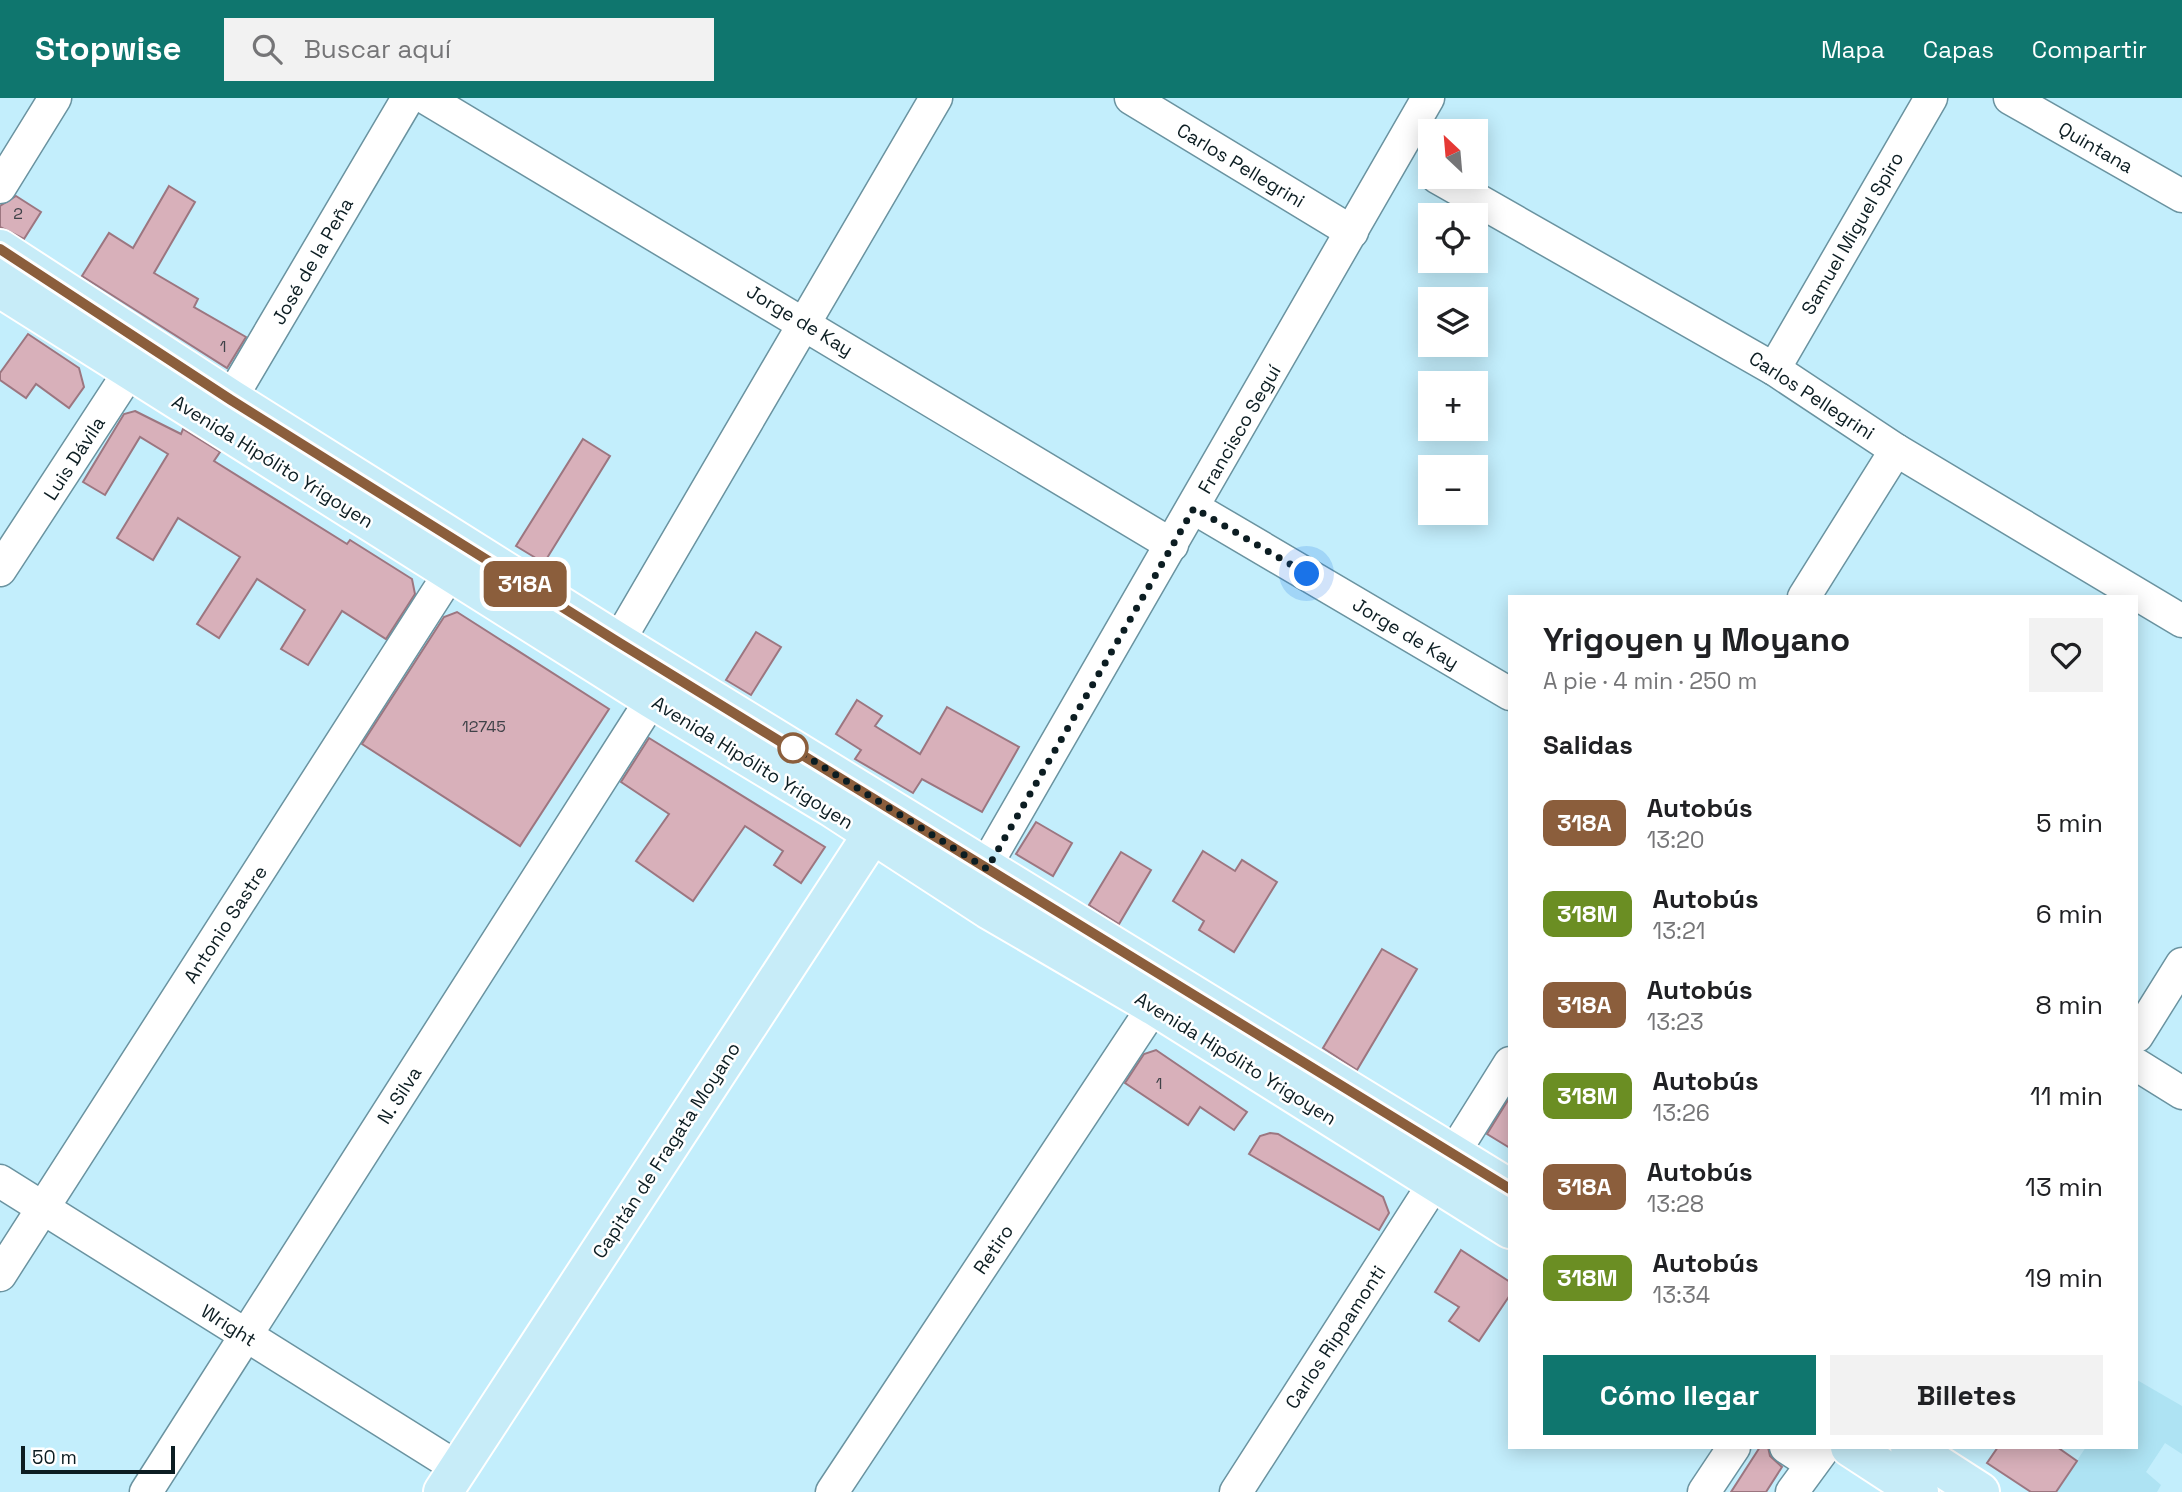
<!DOCTYPE html>
<html lang="es">
<meta charset="utf-8">
<style>
body{margin:0;font-family:"Space Grotesk",sans-serif;background:#f2f2f2;color:#202124;height:100vh;display:flex;flex-direction:column;font-size:26px;white-space:nowrap}
*{box-sizing:border-box;margin:0}
p{font-size:23px;color:#757577}
.icon{flex:none;width:38px;height:38px;fill:none;stroke:currentColor;stroke-width:2;stroke-linecap:round;stroke-linejoin:round}
.map{position:relative;flex:1;overflow:hidden}
.details{position:absolute;left:1508px;top:497px;width:630px;height:854px;display:flex;flex-direction:column;background:#fff;border-radius:0px;box-shadow:0 4px 18px #0003}
.details>*{flex:none}
.badge{padding:0 14px;border-radius:10px;font-size:24px;line-height:46px}
.needle{width:46px;rotate:334deg}
.buttons{position:absolute;left:1418px;top:21px;display:grid;gap:14px}
.buttons a{display:grid;place-items:center;width:70px;height:70px;border-radius:0px;background:#fff;box-shadow:0 4px 18px #0003;font-size:35px}
.scale{position:absolute;left:21px;bottom:18px;width:154px;box-sizing:border-box;padding-left:7px;border:4px solid #0c1d22;border-top:0;font-size:19px;line-height:24px;white-space:nowrap;color:#0c1d22;-webkit-text-stroke:5px #fff;paint-order:stroke}
.you{position:absolute;width:35px;height:35px;margin:-18px;border:5px solid #fff;border-radius:50%;background:#1a73e8;box-shadow:0 0 0 10px #1a73e833}
.map>.badge{position:absolute;translate:-50% -50%;box-shadow:0 0 0 4px #fff}
h2{padding:0 35px;font-size:26px;line-height:63px}
.round{display:grid;place-items:center;flex:none;width:74px;height:74px;border-radius:0px;background:#f2f2f2}
.overview{display:flex;align-items:center;justify-content:space-between;height:119px;padding:0 35px}
h1{font-size:33px;font-weight:600;line-height:52px}
.cta{display:flex;gap:14px;margin-top:auto;padding:14px 35px}
.cta a{flex:1;height:80px;border-radius:0px;background:#0f766e;color:#fff;font-size:28px;font-weight:600;line-height:80px;text-align:center}
.cta a+a{background:#f2f2f2;color:#202124}
ul{padding:0;list-style:none}
li{display:flex;align-items:center;gap:21px;height:91px;padding:0 35px}
li div{flex:1}
li b{display:block;font-size:26px}
li em{font-style:normal}
li .badge{min-width:77px;font-weight:700;text-align:center}
header{display:flex;align-items:center;gap:42px;box-sizing:border-box;height:98px;padding:0 35px;background:#0f766e;color:#fff}
header strong{font-size:33px}
nav{display:flex;gap:38px;margin-inline-start:auto;font-size:24px}
.search{width:490px;height:63px;background:#f2f2f2;display:flex;align-items:center;gap:18px;box-sizing:border-box;padding:0 24px;border-radius:0px;color:#757577;font-size:26px}
.map>svg:first-child{display:block}
.built{fill:#aee3f3}
.building{fill:#d8b0ba;stroke:#9c7680;stroke-width:2}
.lines{fill:none;stroke-linecap:round;stroke-linejoin:round}
.minor-casing{stroke:#6a93a0;stroke-width:35}
.major-casing{stroke:#fff;stroke-width:42}
.minor{stroke:#fff;stroke-width:32}
.major{stroke:#c7ecf8;stroke-width:38}
.line-casing{stroke:#fff;stroke-width:16}
.line{stroke:#8b5e3c;stroke-width:10}
.walk{stroke:#0c1d22;stroke-width:7;stroke-dasharray:0 12.6}
.stop-dot{fill:#fff;stroke:#8b5e3c;stroke-width:3.5}
.labels{text-anchor:middle;stroke-width:5;stroke-linejoin:round;paint-order:stroke}
.number-label{font-size:16px;fill:#3f4248}
.street-label{font-size:19px;fill:#0c1d22;stroke:#fff}
</style>
<header>
<strong>Stopwise</strong>
<div class="search"><svg class="icon" aria-label="search" viewBox="0 0 24 24"><circle cx="10" cy="10" r="6"/><path d="M15 15l6 6"/></svg>Buscar aquí</div>
<nav><a>Mapa</a><a>Capas</a><a>Compartir</a></nav>
</header>
<div class="map">
<svg width="2182" height="1394" viewBox="0 0 2182 1394">
<rect width="100%" height="100%" fill="#c3eefc"/>
<path class="built" d="M2137 1282 2182 1308V1356L2165 1345 2146 1374 2161 1387 2157 1394H2056L2086 1349H2137Z"/>
<g class="building">
<path d="M169 88 195 104 154 175 198 201 194 209 246 239 227 270 82 178 109 135 133 150Z"/>
<path d="M16 98 41 114 24 141 0 129V108Z"/>
<path d="M28 236 79 270 84 289 69 310 36 286 26 300 0 282V275Z"/>
<path d="M135 313 181 336 183 331 220 354 214 363 347 446 350 442 412 481 415 496 386 541 342 513 308 567 281 551 305 512 257 481 219 540 197 526 240 459 178 420 153 462 117 440 168 356 140 339 105 397 83 384 124 316Z"/>
<path d="M583 341 610 358 544 465 516 448Z"/>
<path d="M457 514 609 611 520 748 362 646 444 519Z"/>
<path d="M756 534 781 549 751 597 726 582Z"/>
<path d="M857 602 882 618 875 628 920 656 947 609 1019 649 982 714 922 681 913 695 855 661 861 652 836 636Z"/>
<path d="M649 640 825 749 801 785 774 767 783 753 745 728 693 803 636 763 669 716 621 684Z"/>
<path d="M1036 724 1072 745 1053 778 1016 756Z"/>
<path d="M1203 753 1235 773 1242 762 1277 784 1234 854 1199 832 1204 823 1173 803Z"/>
<path d="M1121 754 1151 772 1119 826 1089 807Z"/>
<path d="M1382 851 1417 871 1357 972 1323 950Z"/>
<path d="M1156 952 1247 1014 1234 1032 1200 1009 1188 1027 1125 985 1144 956Z"/>
<path d="M1510 999V1050L1487 1036Z"/>
<path d="M1270 1035 1278 1036 1383 1099 1389 1115 1379 1132 1249 1056 1260 1038Z"/>
<path d="M1461 1152 1510 1184V1197L1479 1243 1449 1223 1459 1209 1435 1194Z"/>
<path d="M1760 1349H1768L1770 1358 1782 1369 1766 1394H1731Z"/>
<path d="M1998 1349H2057L2077 1363 2056 1394H2031L1987 1365Z"/>
</g>
<g class="lines">
<g class="minor-casing">
<g id="minor">
<path d="M426 0 1172 447"/>
<path d="M1131 0 1352 134"/>
<path d="M2010 0 2182 98"/>
<path d="M1437 79 1774 271 1896 352 2182 523"/>
<path d="M0 89 55 0"/>
<path d="M1774 271 1931 0"/>
<path d="M220 319 408 0"/>
<path d="M1194 410 1510 596"/>
<path d="M0 472 143 253"/>
<path d="M1804 499 1896 352"/>
<path d="M618 544 936 0"/>
<path d="M974 788 1428 0"/>
<path d="M2137 938 2182 866"/>
<path d="M2137 967 2182 995"/>
<path d="M1453 1056 1510 965"/>
<path d="M0 1083 458 1370"/>
<path d="M0 1177 450 475"/>
<path d="M1786 1349 1812 1366"/>
<path d="M146 1394 652 601"/>
<path d="M832 1394 1154 908"/>
<path d="M1236 1394 1435 1084"/>
<path d="M1704 1394 1734 1349"/>
<path d="M1792 1394 1825 1349"/>
</g>
</g>
<g class="major-casing">
<g id="major">
<path d="M0 151 231 301 618 544 1510 1091"/>
<path d="M0 190 652 601 831 709 988 811 1154 908 1510 1131"/>
<path d="M1850 1349 1919 1394"/>
<path d="M1910 1349 1980 1394"/>
<path d="M443 1394 885 717"/>
</g>
</g>
<use href="#minor" class="minor"/>
<use href="#major" class="major"/>
</g>
<g class="lines">
<g class="line-casing">
<path id="line" d="M0 151 231 302 618 544 1510 1091"/>
</g>
<use href="#line" class="line"/>
<path class="walk" d="M793 650 987 771 1194 410 1307 476"/>
</g>
<circle class="stop-dot" cx="793" cy="650" r="14"/>
<g class="labels">
<g class="number-label">
<text x="18" y="121">2</text>
<text x="223" y="254">1</text>
<text x="484" y="634">12745</text>
<text x="1159" y="991">1</text>
</g>
<g class="street-label">
<text transform="translate(2096 49) rotate(30)" y="7">Quintana</text>
<text transform="translate(1241 67) rotate(31)" y="7">Carlos Pellegrini</text>
<text transform="translate(1852 135) rotate(-60)" y="7">Samuel Miguel Spiro</text>
<text transform="translate(312 163) rotate(-60)" y="7">José de la Peña</text>
<text transform="translate(800 222) rotate(31)" y="7">Jorge de Kay</text>
<text transform="translate(1812 297) rotate(33)" y="7">Carlos Pellegrini</text>
<text transform="translate(1239 331) rotate(-60)" y="7">Francisco Seguí</text>
<text transform="translate(74 360) rotate(-57)" y="7">Luis Dávila</text>
<text transform="translate(273 363) rotate(32)" y="7">Avenida Hipólito Yrigoyen</text>
<text transform="translate(1406 535) rotate(31)" y="7">Jorge de Kay</text>
<text transform="translate(753 664) rotate(32)" y="7">Avenida Hipólito Yrigoyen</text>
<text transform="translate(225 826) rotate(-57)" y="7">Antonio Sastre</text>
<text transform="translate(1236 960) rotate(32)" y="7">Avenida Hipólito Yrigoyen</text>
<text transform="translate(399 997) rotate(-57)" y="7">N. Silva</text>
<text transform="translate(666 1052) rotate(-57)" y="7">Capitán de Fragata Moyano</text>
<text transform="translate(993 1151) rotate(-56)" y="7">Retiro</text>
<text transform="translate(229 1227) rotate(32)" y="7">Wright</text>
<text transform="translate(1335 1239) rotate(-57)" y="7">Carlos Rippamonti</text>
</g>
</g>
</svg>
<div class="buttons">
<a><svg class="needle" viewBox="-14 -14 28 28"><path d="M0-13l5 13h-10z" fill="#e53935"/><path d="M0 13l5-13h-10z" fill="#757577"/></svg></a>
<a><svg class="icon" aria-label="locate" viewBox="0 0 24 24"><circle cx="12" cy="12" r="6"/><path d="M12 2v4M12 18v4M2 12h4M18 12h4"/></svg></a>
<a><svg class="icon" aria-label="layers" viewBox="0 0 24 24"><path d="M12 4l9 5-9 5-9-5zM3 14l9 5 9-5"/></svg></a>
<a>+</a>
<a>−</a>
</div>
<div class="scale">50 m</div>
<div class="you" style="left:1307px;top:476px"></div>
<b class="badge" style="left:525px;top:486px;background:#8b5e3c;color:#fff">318A</b>
<section class="details">
<div class="overview"><div><h1>Yrigoyen y Moyano</h1><p>A pie · 4 min · 250 m</p></div><a class="round"><svg class="icon" aria-label="heart" viewBox="0 0 24 24"><path d="M12 20l-8-8c-3-5 5-10 8-4 3-6 11-1 8 4z"/></svg></a></div>
<h2>Salidas</h2>
<ul>
<li><span class="badge" style="background:#8b5e3c;color:#fff">318A</span><div><b>Autobús</b><p>13:20</p></div><em>5 min</em></li>
<li><span class="badge" style="background:#6b8e23;color:#fff">318M</span><div><b>Autobús</b><p>13:21</p></div><em>6 min</em></li>
<li><span class="badge" style="background:#8b5e3c;color:#fff">318A</span><div><b>Autobús</b><p>13:23</p></div><em>8 min</em></li>
<li><span class="badge" style="background:#6b8e23;color:#fff">318M</span><div><b>Autobús</b><p>13:26</p></div><em>11 min</em></li>
<li><span class="badge" style="background:#8b5e3c;color:#fff">318A</span><div><b>Autobús</b><p>13:28</p></div><em>13 min</em></li>
<li><span class="badge" style="background:#6b8e23;color:#fff">318M</span><div><b>Autobús</b><p>13:34</p></div><em>19 min</em></li>
</ul>
<div class="cta"><a>Cómo llegar</a><a>Billetes</a></div>
</section>
</div>
